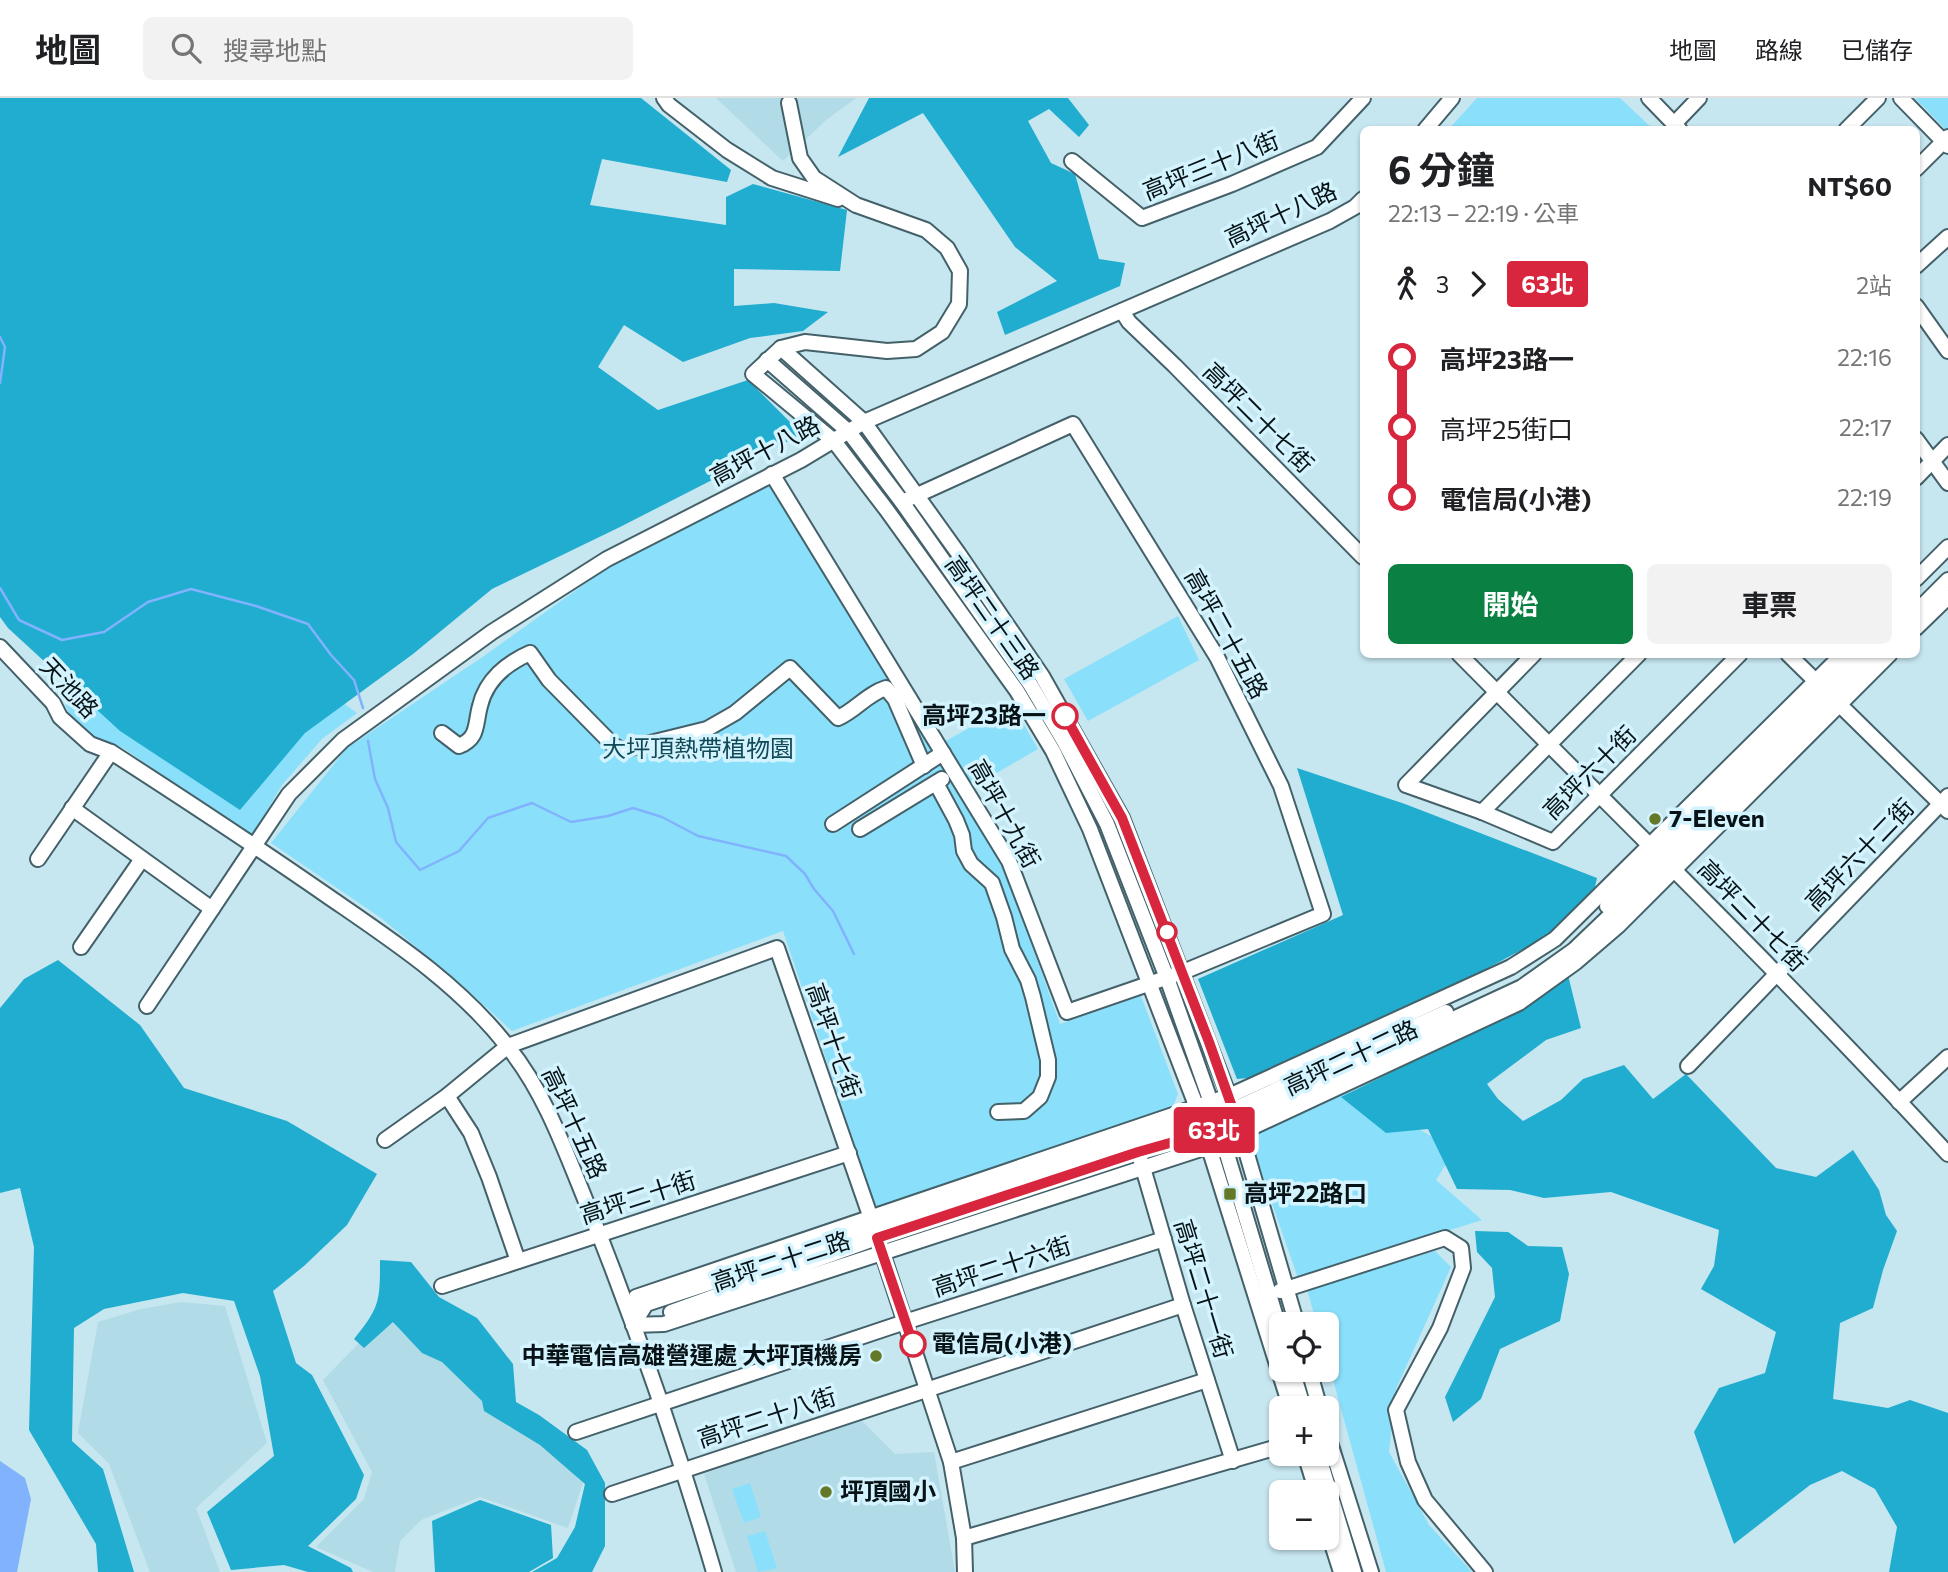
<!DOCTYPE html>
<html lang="zh-TW">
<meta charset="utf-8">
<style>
body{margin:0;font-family:Commissioner,"Noto Sans TC",sans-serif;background:#f2f2f2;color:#202124;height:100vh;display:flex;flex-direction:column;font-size:26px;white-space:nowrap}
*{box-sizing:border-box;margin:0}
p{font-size:23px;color:#757577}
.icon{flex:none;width:38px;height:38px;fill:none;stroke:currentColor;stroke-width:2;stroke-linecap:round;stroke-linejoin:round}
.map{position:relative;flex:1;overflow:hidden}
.drawer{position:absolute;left:1360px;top:28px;width:560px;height:532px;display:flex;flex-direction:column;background:#fff;border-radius:10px;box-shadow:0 2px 5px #0004}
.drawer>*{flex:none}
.badge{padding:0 14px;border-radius:5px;font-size:24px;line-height:46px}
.buttons{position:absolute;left:1269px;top:1214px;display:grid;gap:14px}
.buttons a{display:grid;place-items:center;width:70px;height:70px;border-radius:10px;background:#fff;box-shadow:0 2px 5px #0004;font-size:35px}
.map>.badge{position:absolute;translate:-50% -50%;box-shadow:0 0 0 4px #fff}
.legs{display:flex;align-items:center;gap:10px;height:77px;padding:0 28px;font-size:23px}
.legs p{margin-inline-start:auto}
.head{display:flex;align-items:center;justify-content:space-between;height:119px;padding:0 28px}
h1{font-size:38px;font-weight:700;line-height:52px}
.action{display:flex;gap:14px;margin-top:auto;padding:14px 28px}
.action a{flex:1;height:80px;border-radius:10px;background:#0b8043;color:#fff;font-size:28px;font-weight:700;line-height:80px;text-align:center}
.action a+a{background:#f2f2f2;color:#202124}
ul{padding:0 28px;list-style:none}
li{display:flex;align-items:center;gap:24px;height:70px;font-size:26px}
li i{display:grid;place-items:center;width:10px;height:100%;margin:0 9px;background:currentColor}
li i::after{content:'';width:18px;height:18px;margin:-9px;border:5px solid;border-radius:50%;background:#fff}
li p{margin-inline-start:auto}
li:first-child i{background:linear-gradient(#0000 50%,currentColor 0)}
li:last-child i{background:linear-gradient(currentColor 50%,#0000 0)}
header{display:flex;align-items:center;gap:42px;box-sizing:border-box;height:98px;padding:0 35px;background:#fff;border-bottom:2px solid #e0e0e0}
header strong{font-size:33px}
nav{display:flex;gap:38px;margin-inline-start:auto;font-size:24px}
.search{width:490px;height:63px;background:#f2f2f2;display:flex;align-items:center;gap:18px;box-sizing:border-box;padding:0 24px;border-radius:10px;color:#757577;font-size:26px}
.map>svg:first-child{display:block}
.built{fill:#b2dbe8}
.green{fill:#8ae0fb}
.forest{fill:#20adcf}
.water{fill:#81b2fd}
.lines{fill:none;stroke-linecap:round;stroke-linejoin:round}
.stream{stroke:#81b2fd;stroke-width:2.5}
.minor-casing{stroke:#44616a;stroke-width:18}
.minor{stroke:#fff;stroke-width:14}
.line-1-casing{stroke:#fff;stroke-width:16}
.line-1{stroke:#d7263d;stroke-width:10}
.stop-1-dot{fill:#fff;stroke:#d7263d;stroke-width:3.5}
.poi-dot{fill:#647828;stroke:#d3f3fe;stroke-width:2.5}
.labels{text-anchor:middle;stroke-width:7;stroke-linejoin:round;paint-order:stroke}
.street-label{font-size:24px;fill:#071316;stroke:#d3f3fe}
.stop-label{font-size:24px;font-weight:bold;fill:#071316;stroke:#d3f3fe;text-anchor:end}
.park-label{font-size:24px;fill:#124957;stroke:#d3f3fe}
.poi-label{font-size:24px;font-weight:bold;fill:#071316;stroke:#d3f3fe;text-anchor:start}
</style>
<header>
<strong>地圖</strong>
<div class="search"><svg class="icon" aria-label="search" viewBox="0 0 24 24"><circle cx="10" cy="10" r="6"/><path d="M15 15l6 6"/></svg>搜尋地點</div>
<nav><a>地圖</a><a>路線</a><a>已儲存</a></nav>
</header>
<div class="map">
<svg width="1948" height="1474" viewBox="0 0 1948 1474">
<rect width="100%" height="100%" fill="#c6e6f0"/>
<g class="built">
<path d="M716 0H856L826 22 783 63Z"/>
<path d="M181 1204 225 1208 267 1345 196 1410 220 1474H150L109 1366 78 1335 98 1224 141 1211Z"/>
<path d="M393 1210 499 1310 508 1328 532 1336 584 1382 568 1430 480 1399 421 1422 400 1443 395 1474H373L316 1449 364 1401 372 1374 323 1282Z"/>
<path d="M860 1321 895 1356 934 1354 955 1474H736L704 1376Z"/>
</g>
<g class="green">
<path d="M1477 0H1620L1653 31H1449Z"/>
<path d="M1915 0H1948V30L1946 32Z"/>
<path d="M770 387 1004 768 1060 926 1141 898 1178 996 1171 1013 876 1110 783 833 512 933 461 886 381 820 271 745 347 650 481 560 610 468Z"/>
<path d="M1178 518 1199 562 1088 623 1064 581Z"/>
<path d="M110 578 339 602 357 615 322 641 282 687 252 738 123 650 98 642 72 623 63 601Z"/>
<path d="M1012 606 1038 651 981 684H968L944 644Z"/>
<path d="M1344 992 1398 1019 1455 1052 1436 1082 1482 1122 1298 1180 1252 1048 1259 1034Z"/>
<path d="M1435 1153 1451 1169 1396 1291 1389 1354 1429 1427 1472 1474H1386L1327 1260 1326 1227H1317L1307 1191Z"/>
<path d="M750 1385 761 1419 744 1425 732 1391Z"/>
<path d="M765 1433 777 1470 758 1474 747 1438Z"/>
</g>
<g class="forest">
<path d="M0 0H641L731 72 727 84 602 61 590 107 726 127V99L753 86 847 112 840 173 734 171V208L774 205 828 214 803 233 750 240 683 264 624 227 598 269 658 312 748 282 802 336 620 429 492 491 413 556 305 635 240 712 120 633 8 530 0 519Z"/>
<path d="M869 0H1068L1089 27 1079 39 1049 11 1028 23 1051 65 1075 76 1099 161 1125 165 1120 188 1005 237 997 214 1057 183 1015 149 923 15 838 59Z"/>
<path d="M1297 670 1405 706 1597 780 1595 789 1553 835 1475 877 1301 962 1259 979 1237 981 1198 881 1343 817Z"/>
<path d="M58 862 140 927 184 990 287 1023 377 1076 347 1127 304 1168 273 1193 296 1265 312 1277 364 1377 356 1401 308 1448 351 1470 353 1474H308L284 1467 231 1472 207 1414 274 1358 260 1278 234 1203 183 1195 104 1211 74 1230 72 1343 103 1371 134 1474H98L96 1446 29 1332 34 1149 20 1090 0 1095V910L24 881Z"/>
<path d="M1568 877 1581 930 1546 942 1487 986 1498 1001 1523 1023 1561 1002 1583 981 1624 967 1653 1001 1686 976 1776 1070 1816 1079 1853 1052 1879 1092 1886 1117 1897 1133 1883 1172 1873 1210 1840 1225 1833 1301 1888 1310 1910 1302 1948 1315V1474H1889L1897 1429 1875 1391 1842 1373 1810 1387 1734 1446 1694 1334 1719 1290 1765 1275 1776 1234 1701 1191 1714 1168 1719 1132 1611 1094 1544 1100 1510 1092 1457 1091 1428 1031 1386 1035 1341 999 1511 915Z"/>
<path d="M1475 1133 1508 1134 1528 1148 1562 1149 1569 1176 1560 1223 1500 1251 1481 1301 1453 1324 1445 1299 1495 1199 1492 1170 1477 1154Z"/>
<path d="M380 1162 411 1164 439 1199 477 1220 513 1266 516 1304 539 1317 587 1352 605 1385V1448L592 1474H532L557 1460 575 1429 585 1386 540 1347 484 1313 482 1303 442 1264 422 1255 393 1224 364 1250 354 1241C380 1209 380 1203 380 1162Z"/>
<path d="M480 1402 551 1427 553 1460 529 1474H435L432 1423Z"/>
</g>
<path class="water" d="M0 1363 25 1380 31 1401 17 1474H0Z"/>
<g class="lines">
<g class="stream">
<path d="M0 239 5 249 0 285"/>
<path d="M0 490 19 522 62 542 104 534 148 504 191 491 256 508 308 526 331 557 354 582 363 610"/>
<path d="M368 643 375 681 388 710 396 744 420 772 459 753 488 720 532 705 571 724 608 718 633 710 662 719 698 738 786 758 805 776 814 791 833 813 854 856"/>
</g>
<g class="minor-casing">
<g id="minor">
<path d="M664 0 669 7 727 52 772 80 838 101"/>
<path d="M1649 0 1680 32"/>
<path d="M1901 0 1948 48"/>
<path d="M789 5 800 60 814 80 856 107 926 132 947 150 960 173 959 206 942 234 916 251 887 253 805 244 781 250 753 276 834 343 886 411 1017 593 1053 653 1090 731 1194 1002 1291 1311"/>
<path d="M1675 25 1699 0"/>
<path d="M1425 32 1452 0"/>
<path d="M1846 32 1878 0"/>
<path d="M1072 63 1142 120 1232 86 1317 49 1363 0"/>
<path d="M1916 71 1948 39"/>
<path d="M1916 168 1948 139"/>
<path d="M1916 208 1948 253"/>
<path d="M1122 213 1129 224 1175 268 1363 459"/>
<path d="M781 250 864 324 958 455 1042 578 1122 720 1232 1006"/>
<path d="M767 262 849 334 902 404 1030 586 1065 645 1107 726 1167 880 1214 1013"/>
<path d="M1916 341 1948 385"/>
<path d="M772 376 1009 763 1067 914 1183 874 1323 816 1281 688 1217 559 1073 326 902 404"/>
<path d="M1916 380 1948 347"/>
<path d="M1916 481 1948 449"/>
<path d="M1916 514 1948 482"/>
<path d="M1916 530 1948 499"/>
<path d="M0 549 53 605 60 619 90 646 111 654C184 701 257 749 329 799 393 843 459 886 508 949 546 996 566 1055 589 1111 637 1230 678 1351 714 1474"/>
<path d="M1459 556C1623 722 1790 884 1948 1056"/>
<path d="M1534 556 1406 687 1482 714 1553 744 1740 556"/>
<path d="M1788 556 1948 713"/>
<path d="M442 635 459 648C479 640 475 626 480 608 486 582 507 565 530 555L549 582 613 647 622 652 707 631 735 615 790 570 838 620C856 612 867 596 886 590L895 601 924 668"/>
<path d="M936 685 956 722 962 737 964 753 971 766 992 785 1004 819 1012 851 1028 882 1033 899 1048 962V979L1040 999 1024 1013 998 1014"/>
<path d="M72 710 212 811"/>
<path d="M1482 714 1639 556"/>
<path d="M833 726 943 655"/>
<path d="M860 731 942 681"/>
<path d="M38 761 111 654"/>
<path d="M1607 808 1859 556"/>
<path d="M81 849 142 761"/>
<path d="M147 908 289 696 343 642 492 534 607 461 801 362 864 324 1330 123 1355 109 1363 101"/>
<path d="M1688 968 1948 698"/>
<path d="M447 998 471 1035 489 1079 518 1163"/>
<path d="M1899 1004 1948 959"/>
<path d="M1239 1029 1297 1227"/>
<path d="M1221 1036 1281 1236"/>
<path d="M385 1042 447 998 508 948 777 850 873 1126"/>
<path d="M1141 1063 1183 1207 1233 1363"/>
<path d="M880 1148 951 1364 964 1440 965 1474"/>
<path d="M442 1188 849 1055"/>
<path d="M1280 1193 1445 1140 1461 1150 1463 1170 1440 1230 1396 1312 1408 1364 1425 1402 1485 1474"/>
<path d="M671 1214 877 1140 1138 1054 1219 1030 1522 889 1574 852 1667 763 1873 556"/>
<path d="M634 1222 636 1199 1229 998 1511 869 1555 841 1843 556"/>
<path d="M633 1227 664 1226 1210 1048 1240 1035 1519 905 1576 864 1618 828 1890 556"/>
<path d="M633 1227 646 1206 1234 1011 1446 914"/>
<path d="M1292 1272 1304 1311"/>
<path d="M1309 1272 1320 1311"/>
<path d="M1326 1332 1371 1474"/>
<path d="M576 1334 905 1224 1164 1141"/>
<path d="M1305 1356 1317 1395"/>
<path d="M1318 1356 1354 1474"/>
<path d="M951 1364 1207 1282"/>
<path d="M612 1396 1183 1207"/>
<path d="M1326 1427 1341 1474"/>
<path d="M964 1440 1281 1348"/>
</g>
</g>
<use href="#minor" class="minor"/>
</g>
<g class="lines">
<g class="line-1-casing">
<path id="line-1" d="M913 1246 877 1140 1138 1054 1205 1035 1237 1023 1209 944 1122 720 1065 618"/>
</g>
<use href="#line-1" class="line-1"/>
</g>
<g class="stop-1-dot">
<circle cx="1065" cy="618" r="12"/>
<circle cx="1167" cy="834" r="9"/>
<circle cx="913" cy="1246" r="12"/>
</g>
<g class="poi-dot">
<circle cx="1655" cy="721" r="7"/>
<rect x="1223" y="1089" width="14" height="14" rx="3.5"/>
<circle cx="876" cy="1258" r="7"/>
<circle cx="826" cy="1394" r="7"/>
</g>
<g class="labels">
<g class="street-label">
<text transform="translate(1211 68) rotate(-22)" y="8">高坪三十八街</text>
<text transform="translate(1281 117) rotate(-25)" y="8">高坪十八路</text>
<text transform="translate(1258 320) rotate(45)" y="8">高坪二十七街</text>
<text transform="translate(765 353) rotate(-28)" y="8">高坪十八路</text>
<text transform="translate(992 520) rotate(55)" y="8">高坪二十三路</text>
<text transform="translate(1226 536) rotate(61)" y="8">高坪二十五路</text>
<text transform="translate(69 590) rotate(47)" y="8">天池路</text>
<text transform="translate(1590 675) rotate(-45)" y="8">高坪六十街</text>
<text transform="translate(1004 716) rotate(61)" y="8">高坪十九街</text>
<text transform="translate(1860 757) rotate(-46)" y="8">高坪六十二街</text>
<text transform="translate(1752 818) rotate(46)" y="8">高坪二十七街</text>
<text transform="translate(833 943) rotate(71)" y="8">高坪十七街</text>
<text transform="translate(1351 960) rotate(-25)" y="8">高坪二十二路</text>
<text transform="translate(574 1025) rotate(65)" y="8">高坪十五路</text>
<text transform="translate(638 1100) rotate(-18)" y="8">高坪二十街</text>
<text transform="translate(781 1164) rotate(-18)" y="8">高坪二十二路</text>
<text transform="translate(1002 1169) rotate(-18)" y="8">高坪二十六街</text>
<text transform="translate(1203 1191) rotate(73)" y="8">高坪二十一街</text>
<text transform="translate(767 1320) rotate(-18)" y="8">高坪二十八街</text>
</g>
<g class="stop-label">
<text x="1046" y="626">高坪23路一</text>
<text x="932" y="1254" text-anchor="start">電信局(小港)</text>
</g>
<g class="park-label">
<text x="698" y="659">大坪頂熱帶植物園</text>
</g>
<g class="poi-label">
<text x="1669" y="729">7-Eleven</text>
<text x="1244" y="1104">高坪22路口</text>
<text x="862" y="1266" text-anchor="end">中華電信高雄營運處 大坪頂機房</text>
<text x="840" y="1402">坪頂國小</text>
</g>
</g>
</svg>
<div class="buttons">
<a><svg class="icon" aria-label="locate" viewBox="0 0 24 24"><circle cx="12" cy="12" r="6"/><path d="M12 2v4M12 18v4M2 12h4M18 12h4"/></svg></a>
<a>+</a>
<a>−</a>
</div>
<b class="badge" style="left:1214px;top:1032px;background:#d7263d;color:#fff">63北</b>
<section class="drawer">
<div class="head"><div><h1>6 分鐘</h1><p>22:13 – 22:19 · 公車</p></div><b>NT$60</b></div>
<div class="legs"><svg class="icon" aria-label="walk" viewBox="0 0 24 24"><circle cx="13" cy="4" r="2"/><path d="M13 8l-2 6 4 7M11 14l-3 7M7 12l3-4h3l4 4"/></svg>3<svg class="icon" aria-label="forward" viewBox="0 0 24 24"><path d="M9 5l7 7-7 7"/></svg><b class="badge" style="background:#d7263d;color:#fff">63北</b><p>2站</p></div>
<ul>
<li><i style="color:#d7263d"></i><b>高坪23路一</b><p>22:16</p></li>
<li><i style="color:#d7263d"></i><span>高坪25街口</span><p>22:17</p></li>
<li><i style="color:#d7263d"></i><b>電信局(小港)</b><p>22:19</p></li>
</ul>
<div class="action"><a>開始</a><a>車票</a></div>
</section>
</div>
